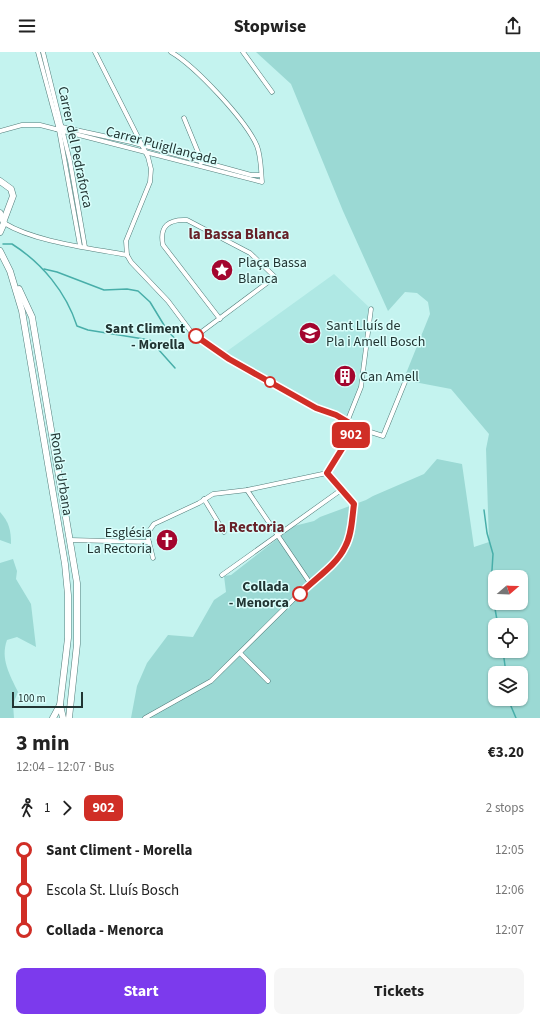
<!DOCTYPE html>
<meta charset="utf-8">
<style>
body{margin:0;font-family:"Source Sans 3",sans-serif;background:#f6f6f6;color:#222;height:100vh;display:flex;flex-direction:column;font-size:15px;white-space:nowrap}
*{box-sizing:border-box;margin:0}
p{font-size:13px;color:#767676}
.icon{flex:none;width:22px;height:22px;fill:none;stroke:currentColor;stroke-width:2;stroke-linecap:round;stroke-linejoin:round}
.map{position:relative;height:666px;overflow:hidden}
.panel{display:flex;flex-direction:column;background:#fff;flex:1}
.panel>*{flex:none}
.badge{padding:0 8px;border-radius:6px;font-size:14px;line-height:26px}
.needle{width:26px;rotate:71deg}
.tools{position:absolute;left:488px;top:518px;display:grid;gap:8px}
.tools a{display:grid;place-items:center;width:40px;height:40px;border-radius:8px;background:#fff;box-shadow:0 1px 3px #0004;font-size:20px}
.scale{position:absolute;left:12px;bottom:10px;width:71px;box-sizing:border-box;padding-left:4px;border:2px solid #223533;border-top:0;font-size:11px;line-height:14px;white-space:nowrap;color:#223533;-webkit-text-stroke:3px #d9fefb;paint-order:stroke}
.map>.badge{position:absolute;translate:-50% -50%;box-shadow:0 0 0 2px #fff}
.legs{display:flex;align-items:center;gap:6px;height:44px;padding:0 16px;font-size:13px}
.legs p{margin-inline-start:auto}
.headline{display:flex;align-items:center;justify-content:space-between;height:68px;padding:0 16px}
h1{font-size:22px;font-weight:700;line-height:30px}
.button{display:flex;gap:8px;margin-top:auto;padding:8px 16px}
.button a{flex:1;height:46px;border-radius:8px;background:#7c3aed;color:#fff;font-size:16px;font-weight:700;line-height:46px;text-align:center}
.button a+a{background:#f6f6f6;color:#222}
ul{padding:0 16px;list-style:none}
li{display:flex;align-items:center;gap:14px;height:40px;font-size:15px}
li i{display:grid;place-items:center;width:6px;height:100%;margin:0 5px;background:currentColor}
li i::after{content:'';width:10px;height:10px;margin:-5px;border:3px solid;border-radius:50%;background:#fff}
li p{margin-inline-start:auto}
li:first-child i{background:linear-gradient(#0000 50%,currentColor 0)}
li:last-child i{background:linear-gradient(currentColor 50%,#0000 0)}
header{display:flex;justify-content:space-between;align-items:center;height:52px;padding:0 16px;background:#fff;font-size:18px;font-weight:700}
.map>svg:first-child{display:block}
.built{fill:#afe8e4}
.green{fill:#9bd9d4;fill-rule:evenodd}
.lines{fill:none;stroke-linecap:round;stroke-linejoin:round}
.stream{stroke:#48aea9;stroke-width:1.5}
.street-casing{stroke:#527d7a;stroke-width:5}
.secondary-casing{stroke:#527d7a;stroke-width:7}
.street{stroke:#fff;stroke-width:4}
.secondary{stroke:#fff;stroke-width:6}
.line-1-casing{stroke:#fff;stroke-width:9}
.line-1{stroke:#d02e26;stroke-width:6}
.stop-1-dot{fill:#fff;stroke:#d02e26;stroke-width:2}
.labels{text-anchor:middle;stroke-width:3;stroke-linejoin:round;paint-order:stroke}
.street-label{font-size:14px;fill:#223533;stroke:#d9fefb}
.poi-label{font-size:14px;fill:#223533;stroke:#d9fefb;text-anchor:start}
.stop-label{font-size:14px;font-weight:bold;fill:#223533;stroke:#d9fefb;text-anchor:end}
.neighbourhood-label{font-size:15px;font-weight:bold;fill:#672128;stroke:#d9fefb}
</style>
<header><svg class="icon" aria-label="menu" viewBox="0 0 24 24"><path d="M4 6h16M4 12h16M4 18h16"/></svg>Stopwise<svg class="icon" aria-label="share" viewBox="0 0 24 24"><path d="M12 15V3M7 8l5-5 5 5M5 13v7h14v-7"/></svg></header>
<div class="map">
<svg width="540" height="666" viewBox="0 0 540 666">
<rect width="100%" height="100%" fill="#c4f3ef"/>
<path class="built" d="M334 222 371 257 361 335 346 372 336 366 314 360 219 305Z"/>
<g class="green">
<path d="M256 0H540V666H131L137 634 147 611 168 583 193 585 214 548 226 540 224 524 231 523 294 474 314 469 320 465 366 448 373 444 424 422 437 407 462 412 474 495 489 490 486 397 489 382 451 337 409 329 405 324 430 262 428 250 417 241 405 240 388 259 343 159 291 32ZM495 525H521V551H495ZM495 573H521V599H495ZM495 621H521V647H495Z"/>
<path d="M0 460C9 470 11 478 11 492L0 488Z"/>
<path d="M13 507 17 519 16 527 31 552 36 595 17 585 7 588C0 607 10 623 18 640L13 652 14 666H0V511Z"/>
</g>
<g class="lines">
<g class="stream">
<path d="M3 192H12C42 211 66 240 77 274L88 278 150 288 175 316"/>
<path d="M44 217 57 220 104 238 127 237 138 239 150 250 167 278 178 290"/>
<path d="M484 458 487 481 493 502 491 534 497 568"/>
<path d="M503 599 506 621"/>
<path d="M508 647 516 666"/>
</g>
<g class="street-casing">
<g id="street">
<path d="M38 0 59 78 80 194"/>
<path d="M43 0 70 109 85 195"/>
<path d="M95 0 148 105 151 117 150 130 126 189 127 203 131 210 168 249 192 281 221 302 316 356 336 363 358 376 383 384 405 330"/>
<path d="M243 0 272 40"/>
<path d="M184 66 200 105 201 111"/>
<path d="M56 77 62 75 131 90 251 123H261"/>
<path d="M0 79 22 73H40L262 130C261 119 261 104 257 94 246 68 195 14 171 0"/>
<path d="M4 171C35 190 90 196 127 203"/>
<path d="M196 284 275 225 250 201 187 168C169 167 159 174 163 193L220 267"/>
<path d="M347 370 361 335 371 257"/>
<path d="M247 438 310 531"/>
<path d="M204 447 224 480"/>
<path d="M70 488 149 490 147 482 154 472 199 451 213 442 247 438 327 421 350 384 358 376"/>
<path d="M149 490 153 506"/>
<path d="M222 523 341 438"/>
<path d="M240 601 268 629"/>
<path d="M145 666 211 629 310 531 333 511 346 495 351 477 354 452 327 421"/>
</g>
</g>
<g class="secondary-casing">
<g id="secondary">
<path d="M0 129 11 137 13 144 4 168"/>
<path d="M0 161 4 171 0 180"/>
<path d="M0 199 10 219 22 259 65 512 68 543V586L60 653 63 666"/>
<path d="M19 237 32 265 77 531V592L69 666"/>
<path d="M53 666 60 653"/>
</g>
</g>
<use href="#street" class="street"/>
<use href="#secondary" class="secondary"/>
</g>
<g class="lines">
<g class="line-1-casing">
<path id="line-1" d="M196 284 229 307 316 356 336 363 358 376 350 384 327 421 354 452C352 466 352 483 345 495 336 514 314 527 300 542"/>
</g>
<use href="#line-1" class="line-1"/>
</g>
<defs>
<g id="sight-disc" transform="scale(1.15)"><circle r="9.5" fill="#a3052e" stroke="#d9fefb"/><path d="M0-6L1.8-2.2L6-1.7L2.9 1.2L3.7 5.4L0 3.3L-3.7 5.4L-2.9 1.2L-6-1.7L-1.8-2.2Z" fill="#fff"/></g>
<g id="school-disc" transform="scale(1.15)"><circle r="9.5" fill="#a3052e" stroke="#d9fefb"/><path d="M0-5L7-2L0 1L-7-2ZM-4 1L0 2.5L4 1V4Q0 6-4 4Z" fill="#fff"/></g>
<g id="building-disc" transform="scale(1.15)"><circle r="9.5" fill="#a3052e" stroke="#d9fefb"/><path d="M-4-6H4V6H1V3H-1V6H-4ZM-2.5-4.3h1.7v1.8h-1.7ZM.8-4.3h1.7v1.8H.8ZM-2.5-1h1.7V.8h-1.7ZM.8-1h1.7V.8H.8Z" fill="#fff"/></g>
<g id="church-disc" transform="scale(1.15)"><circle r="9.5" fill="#a3052e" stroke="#d9fefb"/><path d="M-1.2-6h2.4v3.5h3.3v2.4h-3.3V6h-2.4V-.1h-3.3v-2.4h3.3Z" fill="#fff"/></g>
</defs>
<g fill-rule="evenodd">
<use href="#sight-disc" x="222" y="218"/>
<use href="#school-disc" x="310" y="281"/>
<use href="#building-disc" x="345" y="324"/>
<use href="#church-disc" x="167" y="488"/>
</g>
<g class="stop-1-dot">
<circle cx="196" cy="284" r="7"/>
<circle cx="270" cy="330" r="5"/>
<circle cx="300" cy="542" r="7"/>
</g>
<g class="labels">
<g class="street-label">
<text transform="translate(162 93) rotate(15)" y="5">Carrer Puigllançada</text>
<text transform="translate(76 95) rotate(78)" y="5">Carrer del Pedraforca</text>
<text transform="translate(62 422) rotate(81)" y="5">Ronda Urbana</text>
</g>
<g class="poi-label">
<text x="238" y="215">Plaça Bassa<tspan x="238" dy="16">Blanca</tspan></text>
<text x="326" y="278">Sant Lluís de<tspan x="326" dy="16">Pla i Amell Bosch</tspan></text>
<text x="360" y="329">Can Amell</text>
<text x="152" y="485" text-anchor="end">Església<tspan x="152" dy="16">La Rectoria</tspan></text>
</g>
<g class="stop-label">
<text x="185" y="281">Sant Climent<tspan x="185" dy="16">- Morella</tspan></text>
<text x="289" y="539">Collada<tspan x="289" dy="16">- Menorca</tspan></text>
</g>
<g class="neighbourhood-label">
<text x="239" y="187">la Bassa Blanca</text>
<text x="249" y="480">la Rectoria</text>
</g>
</g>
</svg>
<div class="tools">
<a><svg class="needle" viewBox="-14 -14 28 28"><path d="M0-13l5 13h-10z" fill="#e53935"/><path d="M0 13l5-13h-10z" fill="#767676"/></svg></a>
<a><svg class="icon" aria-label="locate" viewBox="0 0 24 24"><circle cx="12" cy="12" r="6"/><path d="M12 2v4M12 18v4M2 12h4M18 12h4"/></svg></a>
<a><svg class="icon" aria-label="layers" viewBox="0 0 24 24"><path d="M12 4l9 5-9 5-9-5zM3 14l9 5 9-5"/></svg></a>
</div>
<div class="scale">100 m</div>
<b class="badge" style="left:351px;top:383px;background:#d02e26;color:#fff">902</b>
</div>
<section class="panel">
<div class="headline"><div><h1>3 min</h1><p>12:04 – 12:07 · Bus</p></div><b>€3.20</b></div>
<div class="legs"><svg class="icon" aria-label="walk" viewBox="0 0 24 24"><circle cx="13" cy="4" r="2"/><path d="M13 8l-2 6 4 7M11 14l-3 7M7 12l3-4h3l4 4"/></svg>1<svg class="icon" aria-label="forward" viewBox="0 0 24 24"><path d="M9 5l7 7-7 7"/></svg><b class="badge" style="background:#d02e26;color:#fff">902</b><p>2 stops</p></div>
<ul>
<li><i style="color:#d02e26"></i><b>Sant Climent - Morella</b><p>12:05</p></li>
<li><i style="color:#d02e26"></i><span>Escola St. Lluís Bosch</span><p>12:06</p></li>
<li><i style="color:#d02e26"></i><b>Collada - Menorca</b><p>12:07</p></li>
</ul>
<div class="button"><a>Start</a><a>Tickets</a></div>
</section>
